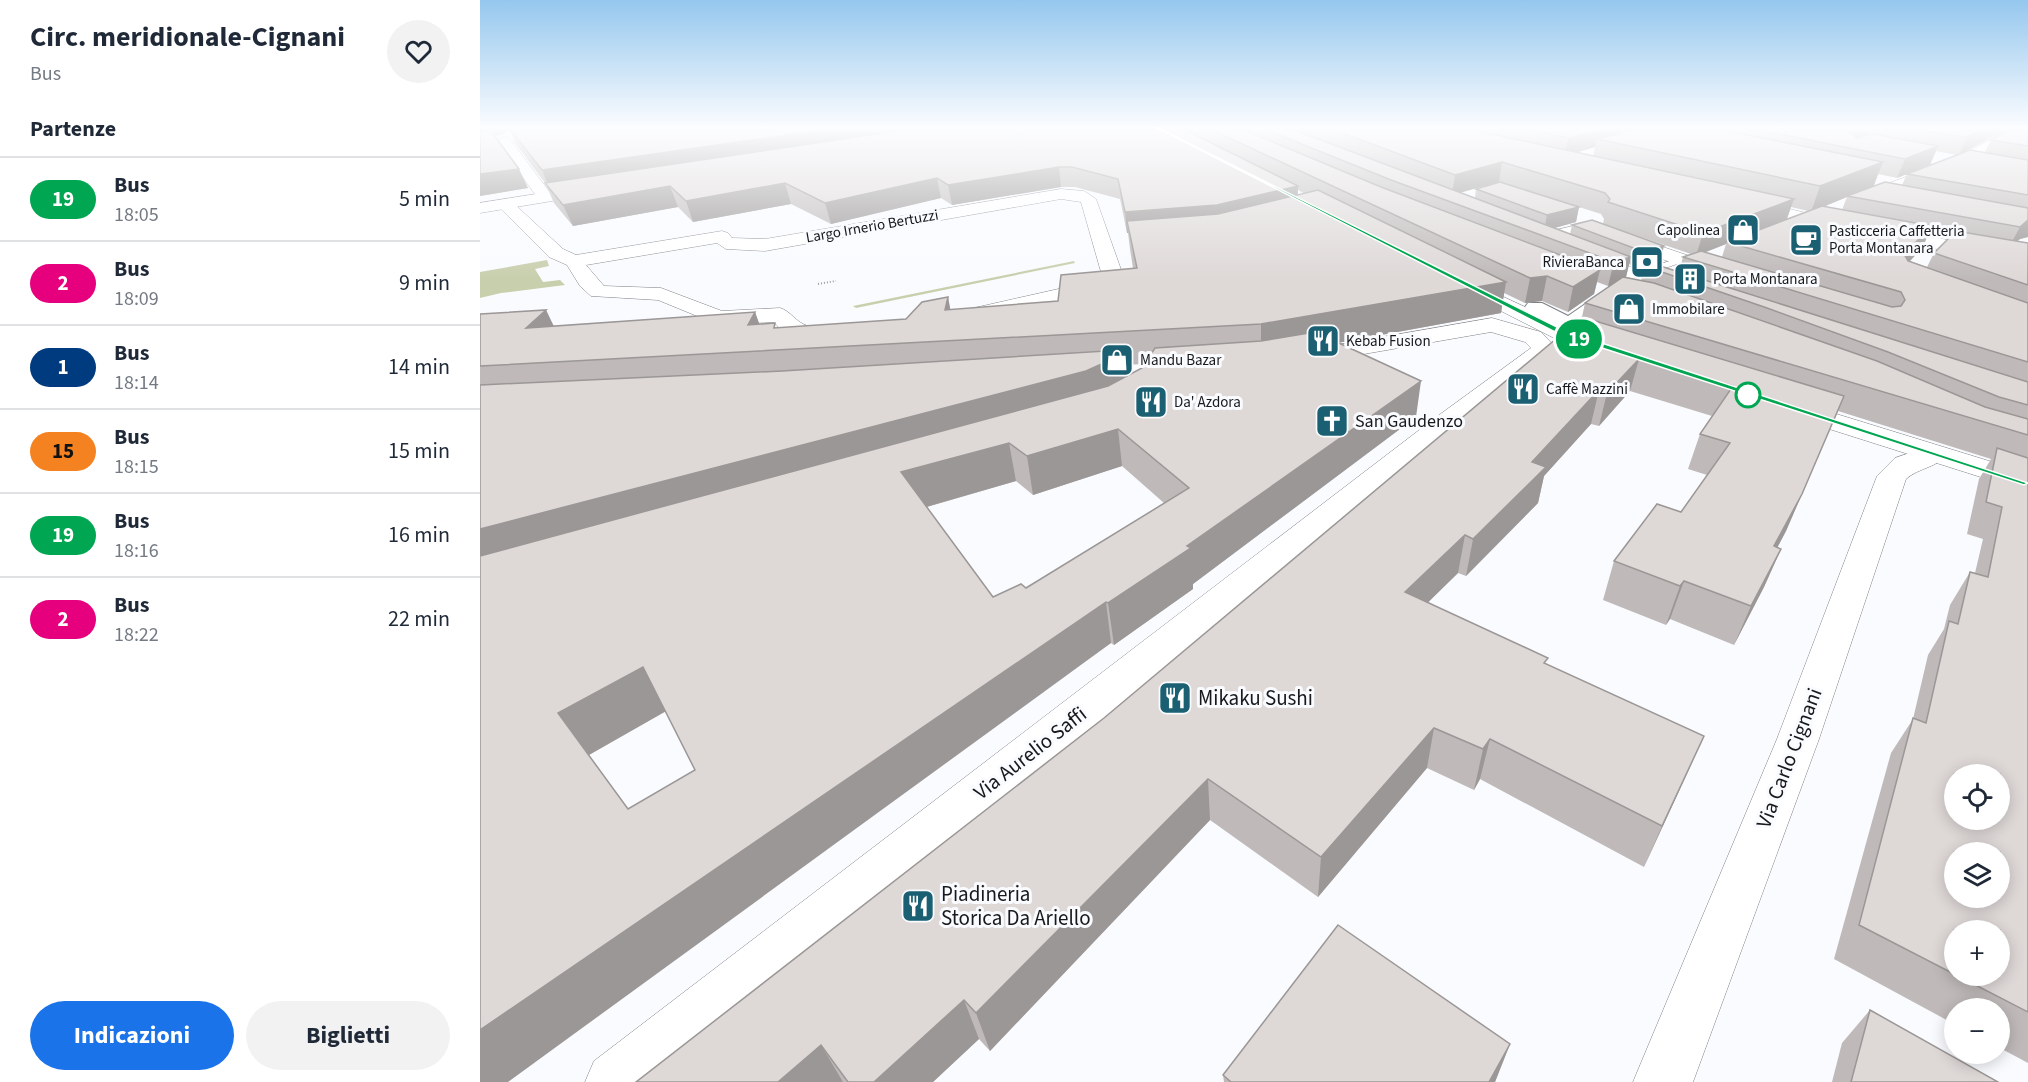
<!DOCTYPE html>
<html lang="it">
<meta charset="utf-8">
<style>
body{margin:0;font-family:"Source Sans 3",sans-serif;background:#f2f2f3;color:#1f2937;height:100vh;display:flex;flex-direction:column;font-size:22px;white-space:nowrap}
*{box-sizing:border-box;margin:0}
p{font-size:20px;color:#747a83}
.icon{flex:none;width:33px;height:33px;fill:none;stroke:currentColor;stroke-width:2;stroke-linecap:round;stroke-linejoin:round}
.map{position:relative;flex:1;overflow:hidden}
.drawer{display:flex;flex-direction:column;background:#fff;width:480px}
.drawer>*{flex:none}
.badge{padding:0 12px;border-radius:20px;font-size:21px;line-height:39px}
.controls{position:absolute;left:1464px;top:764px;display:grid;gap:12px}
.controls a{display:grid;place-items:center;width:66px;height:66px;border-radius:50%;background:#fff;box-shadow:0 3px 15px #0003;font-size:30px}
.map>.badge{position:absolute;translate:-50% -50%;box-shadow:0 0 0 3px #fff}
h2{padding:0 30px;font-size:22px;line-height:54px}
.round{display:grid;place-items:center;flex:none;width:63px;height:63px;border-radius:32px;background:#f2f2f3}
.overview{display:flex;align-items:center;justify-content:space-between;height:102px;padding:0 30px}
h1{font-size:28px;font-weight:700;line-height:45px}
.button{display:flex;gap:12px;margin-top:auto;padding:12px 30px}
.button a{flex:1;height:69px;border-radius:36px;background:#1a73e8;color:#fff;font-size:24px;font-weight:700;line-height:69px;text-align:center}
.button a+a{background:#f2f2f3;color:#1f2937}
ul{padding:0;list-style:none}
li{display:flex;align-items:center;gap:18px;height:84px;padding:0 30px;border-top:2px solid #e0e1e3}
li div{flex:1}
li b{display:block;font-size:22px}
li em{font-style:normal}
li .badge{min-width:66px;font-weight:700;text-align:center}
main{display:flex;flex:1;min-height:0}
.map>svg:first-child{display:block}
.green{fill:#c8cfad}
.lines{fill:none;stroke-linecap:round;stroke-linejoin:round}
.service-casing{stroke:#7e8084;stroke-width:1}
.pedestrian-casing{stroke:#7e8084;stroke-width:2}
.minor-casing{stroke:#7e8084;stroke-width:1}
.tertiary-casing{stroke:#7e8084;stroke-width:1}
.path{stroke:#9fa0a3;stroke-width:2;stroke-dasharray:1 2;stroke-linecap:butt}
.service{fill:#fff;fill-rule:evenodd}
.pedestrian{fill:#fff;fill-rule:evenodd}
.minor{fill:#fff;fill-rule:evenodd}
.tertiary{fill:#fff;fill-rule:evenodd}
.wall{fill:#bfbab9;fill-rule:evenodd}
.shaded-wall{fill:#9b9796}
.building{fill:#ded8d7;stroke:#9b9796;stroke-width:1.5;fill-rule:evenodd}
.line{fill:#00a651;stroke:#fff;stroke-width:1.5}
.stop-dot{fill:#fff;stroke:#00a651;stroke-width:3}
.labels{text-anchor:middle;stroke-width:6;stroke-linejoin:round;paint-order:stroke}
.far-street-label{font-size:15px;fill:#18191b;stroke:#f9fbff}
.far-poi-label{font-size:15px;fill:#18191b;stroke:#f9fbff;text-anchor:start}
.poi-label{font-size:18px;fill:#18191b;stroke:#f9fbff;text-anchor:start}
.near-poi-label{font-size:21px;fill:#18191b;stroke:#f9fbff;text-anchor:start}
.near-street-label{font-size:21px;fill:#18191b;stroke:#f9fbff}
</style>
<main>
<section class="drawer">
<div class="overview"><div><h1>Circ. meridionale-Cignani</h1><p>Bus</p></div><a class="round"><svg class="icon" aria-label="heart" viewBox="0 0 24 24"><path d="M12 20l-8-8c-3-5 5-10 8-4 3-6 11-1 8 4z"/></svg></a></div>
<h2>Partenze</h2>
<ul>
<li><span class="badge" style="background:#00a651;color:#fff">19</span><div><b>Bus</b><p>18:05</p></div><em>5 min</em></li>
<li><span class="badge" style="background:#e6007e;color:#fff">2</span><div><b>Bus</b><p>18:09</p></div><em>9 min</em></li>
<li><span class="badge" style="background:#003b80;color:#fff">1</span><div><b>Bus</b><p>18:14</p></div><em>14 min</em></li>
<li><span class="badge" style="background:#f58220;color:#111">15</span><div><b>Bus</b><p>18:15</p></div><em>15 min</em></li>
<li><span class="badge" style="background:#00a651;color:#fff">19</span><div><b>Bus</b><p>18:16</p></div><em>16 min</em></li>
<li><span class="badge" style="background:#e6007e;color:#fff">2</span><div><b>Bus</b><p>18:22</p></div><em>22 min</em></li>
</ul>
<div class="button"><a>Indicazioni</a><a>Biglietti</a></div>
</section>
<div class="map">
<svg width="1548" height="1082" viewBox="0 0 1548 1082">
<rect width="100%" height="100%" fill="#f9fbff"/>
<g class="green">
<path d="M67 260 69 266 55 269 63 282 80 280 85 285 21 293 0 298V272Z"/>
<path d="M594 261 595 263 376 308 373 306Z"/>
</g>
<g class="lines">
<g class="service-casing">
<path id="service" d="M1199 258 1209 260 1156 278 1150 274Z"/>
</g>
<g class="pedestrian-casing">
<path id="pedestrian" d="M1137 285 1147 291 1144 295 1096 328 1089 330 1048 311 1045 307 1048 303H1062L1088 316 1130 287Z"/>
</g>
<g class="minor-casing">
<g id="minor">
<path d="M1532 128 1544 130C1518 161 1423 189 1383 205L1377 206 1369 201 1371 197 1475 159Z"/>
<path d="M24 137 29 138 71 194 73 197 71 200H59L17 141Z"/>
<path d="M581 189 604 191 616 199 644 278 637 288 502 320 494 318 491 313 494 308 623 279 601 202 581 199 285 251 246 249 237 243 106 265 124 286 181 288 242 311 300 308C311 311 316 323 328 326 339 329 350 325 361 328L364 333 361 338C338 344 309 342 294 322L239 325 178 300 111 296 100 286 87 265 69 257 16 204 24 199 30 200 83 249 96 255 242 231 248 233 252 238 285 239Z"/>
<path d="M1265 198 1330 214 1548 255V267L1330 224 1259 207 1257 203 1259 199Z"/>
<path d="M1110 222 1224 261 1227 265 1224 269H1210L1109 233 1062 245 1053 239 1055 235Z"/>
<path d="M1104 250 1212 289 1216 293 1212 297H1198L1097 260 1094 256 1097 252Z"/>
<path d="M1012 318 1061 332 1077 349 975 430 181 1082H105L114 1061 955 418 1051 348 1045 342 1011 332 826 364 817 362 814 357 817 352Z"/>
<path d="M1453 445 1463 448 1467 454C1459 467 1438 468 1426 479L1339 739 1213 1082H1153L1297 739 1397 476 1415 458Z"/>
</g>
</g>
<g class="tertiary-casing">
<g id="tertiary">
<path d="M114 185 120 187 122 190 120 193 0 213V203Z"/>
<path d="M981 277 1090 328 1133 343 1137 348 1133 353 1125 355 1074 338 974 287 971 283 974 279Z"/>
<path d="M1311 400 1548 473V492L1302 414 1298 408 1302 402Z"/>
</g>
</g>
<path class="path" d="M338 284 356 281"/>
<use href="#service" class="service"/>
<use href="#pedestrian" class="pedestrian"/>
<use href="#minor" class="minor"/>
<use href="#tertiary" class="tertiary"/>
</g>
<g class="wall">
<path d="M0 128H1548V237L1540 239 1537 241 1548 243V1063L1520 1048V1008H1474V1024L1354 959 1411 753 1433 719 1448 655 1464 629 1470 605 1490 572 1495 573 1503 539 1487 534 1499 479 1511 459 1358 411 1306 531 1297 548 1301 549 1284 587 1254 645 1190 619 1186 625 1123 600 1134 561 1201 512 1227 475 1208 469 1220 434 1232 416 1150 391 1119 426 1111 424 1064 476 1058 503 986 576 978 573 948 602 1066 665 1224 736 1164 867 1000 779 994 790 947 768 838 897 730 820 510 1051 499 1039 453 1082H156L624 718 1102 317 1105 303 1131 286H1128L1117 282 1114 294 1088 312 1062 301 1045 303 1024 293 1021 313 858 343 936 417 713 584V589L634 645 631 643 0 1082V314L66 310 73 326 275 312 279 324 297 328 426 319 468 297 470 310 578 301 653 268 650 249 648 233H647L640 199 595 187H581L472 205 461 198 351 224 311 204 213 222 198 207 93 226 74 203 65 183 35 143 30 130 20 135 14 136 48 188 0 196ZM1530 129 1511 140 1505 152 1485 151 1524 131ZM1115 147 1113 156 1097 152ZM1456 151 1477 155 1450 165ZM1398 174 1417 178 1427 174 1422 185 1394 186ZM1019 182H1020L996 189 995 198 980 192ZM818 190 825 194 818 195ZM1367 197 1362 210 1344 206ZM1099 207 1121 214 1124 219 1123 224 1092 225 1090 234 1074 228 1096 222ZM1311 207 1328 211 1307 219ZM1123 224 1211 254 1203 257 1199 272 1164 269 1161 281 1146 277 1149 264 1160 269 1180 262ZM1449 234 1469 238 1454 253 1447 267 1430 261 1442 248ZM1246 244 1242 257 1225 252ZM665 364 662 368 644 377 643 365ZM642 466 684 503 546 588 513 597 447 507 536 481 553 495ZM186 711 215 770 148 809 109 755ZM1474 930 1520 975H1474Z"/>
<path d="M1390 1010 1518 1082H1352L1362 1043Z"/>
<path d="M1030 1044 1015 1082H744L743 1075Z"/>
</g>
<g class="shaded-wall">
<path d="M0 128H28L30 130 20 135 0 138Z"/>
<path d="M356 128H474L70 190 62 170Z"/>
<path d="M1127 128H1161L1117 139 1115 147 1085 156 1088 138Z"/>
<path d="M1374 128H1390L1385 141 1363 146 1368 131Z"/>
<path d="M1504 128H1537L1524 131 1479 155 1487 137Z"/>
<path d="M1458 146 1450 165 1417 178 1425 159Z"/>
<path d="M1022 162 1019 182 972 195 975 175Z"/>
<path d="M1403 162 1393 187 1367 196V197L1331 212 1340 186Z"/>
<path d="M579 167 581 187 472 205 468 185Z"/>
<path d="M39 169 48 188 0 196V174Z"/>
<path d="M457 178 461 198 351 224 345 203Z"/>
<path d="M305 183 311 204 213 222 206 201Z"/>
<path d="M190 186 198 207 93 226 83 205Z"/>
<path d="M818 186 817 206 738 227 647 221 648 233H647L645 212Z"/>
<path d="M1314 199 1306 221 1247 242 1246 244 1216 256 1223 233Z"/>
<path d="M1099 207 1096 222 1064 231 1067 215Z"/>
<path d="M1548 220V237L1540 239 1528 249 1540 227Z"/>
<path d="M1452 226 1442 248 1414 278 1424 254Z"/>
<path d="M1184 246 1180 262 1160 269 1164 252Z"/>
<path d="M1151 257 1145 281 1128 286 1134 262Z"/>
<path d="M1120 270 1114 294 1088 312 1093 287Z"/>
<path d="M1067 276 1062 301 1045 303 1050 278Z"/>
<path d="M1026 282 1021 313 781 357V324Z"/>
<path d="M468 297 474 329 465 310Z"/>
<path d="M66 310 82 343 46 328Z"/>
<path d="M275 312 287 345 268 325Z"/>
<path d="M642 350 645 385 0 577V529Z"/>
<path d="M1159 359 1150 391 1119 426 1127 393Z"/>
<path d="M941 381 936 417 713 584V589L634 645 628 603 707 546Z"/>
<path d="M1119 390 1111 424 1064 476 1058 503 986 576 993 539 1052 462Z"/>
<path d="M638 429 642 466 553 495 547 456Z"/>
<path d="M529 443 536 481 432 511 421 472Z"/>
<path d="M1322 494 1306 531 1278 584 1294 546Z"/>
<path d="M985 535 978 573 920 630 925 592Z"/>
<path d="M1301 549 1284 587 1254 645 1271 606Z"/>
<path d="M1204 581 1190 619 1186 625 1200 586Z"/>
<path d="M626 602 631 643 28 1082H0V1030Z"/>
<path d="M163 667 188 710 107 756 78 713Z"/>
<path d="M954 728 947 768 838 897 841 857Z"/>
<path d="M1224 736 1206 776 1164 867 1182 826Z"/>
<path d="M1010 739 1000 779 994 790 1003 749Z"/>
<path d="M728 779 730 820 510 1051 496 1013Z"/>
<path d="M484 1000 499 1039 453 1082H394Z"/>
<path d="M1030 1044 1015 1082H1009Z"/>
<path d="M341 1045 363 1082H298Z"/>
</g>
<g class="building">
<path d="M29 128H356L62 170Z"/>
<path d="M437 128H701L818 186 737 205 645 212 638 179 592 167H579L468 185 457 178 345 203 305 183 206 201 190 186 83 205 65 183Z"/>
<path d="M728 128H759L901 187 1120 270 1093 287 1067 276 1050 278Z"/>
<path d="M782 128H809L1151 257 1134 262 911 180Z"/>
<path d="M849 128H983L1314 199 1223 233 1128 202 1130 199 1125 193 1022 162 975 175Z"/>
<path d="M1040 128H1127L1088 138Z"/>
<path d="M1160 128H1232L1403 162 1340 186 1117 139Z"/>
<path d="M1269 128H1374L1368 131 1377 138 1393 134 1458 146 1425 159Z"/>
<path d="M1422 128H1504L1487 137Z"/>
<path d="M1533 128H1548V146L1511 140Z"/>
<path d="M11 131 39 169 0 174V132Z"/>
<path d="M1490 150 1548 160V195L1427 174Z"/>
<path d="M1020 182 1099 207 1067 215 996 189Z"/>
<path d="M1405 182 1548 208V220L1540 227 1367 196Z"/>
<path d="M838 190 1026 282 781 324 0 366V314L66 310 46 328 275 312 268 325 295 323 294 328 426 319 442 302 468 297 465 310 578 301 581 275 657 268 647 221 738 214Z"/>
<path d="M1342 206 1452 226 1424 254 1428 261 1548 303V362L1203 257 1221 251 1412 307 1421 306 1425 300 1421 292 1247 242Z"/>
<path d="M1112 220 1184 246 1164 252 1092 225Z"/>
<path d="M1476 231 1548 243V285L1454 253Z"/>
<path d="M1177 265 1548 382V405L1519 397 1408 352 1287 308 1185 273 1164 269Z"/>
<path d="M1143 277 1174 283 1397 361 1505 407 1548 419V435L1105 303Z"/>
<path d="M1102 317 1364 396 1322 494 1294 546 1301 549 1271 606 1204 581 1200 586 1134 561 1177 504 1201 512 1250 443 1220 434 1253 386 1159 359 1127 393 1119 390 1052 462 1066 467 993 539 985 535 925 592 1068 658 1064 663 1224 736 1182 826 1010 739 1003 749 954 728 841 857 728 779 496 1013 484 1000 394 1082H368L341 1045 298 1082H156L624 718Z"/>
<path d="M835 332 941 381 707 546 711 548 628 603 626 602 0 1030V556L628 386 662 368 675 348 781 341ZM638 429 709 488 546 588 541 584 513 597 421 472 529 443 547 456ZM163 667 215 770 148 809 78 713Z"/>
<path d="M642 350 635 358 606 371 0 529V385L302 371Z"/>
<path d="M1517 448 1548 458V1012L1476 975H1520V930H1474V974L1379 925 1433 718 1446 723 1469 621 1478 624 1490 572 1508 577 1522 507 1506 502ZM1474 774H1520V819H1474ZM1474 852H1520V897H1474Z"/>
<path d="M858 925 1030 1044 1009 1082H751L743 1075Z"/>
<path d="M1390 1010 1518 1082H1371Z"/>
</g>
<linearGradient id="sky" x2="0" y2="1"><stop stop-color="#95c7ee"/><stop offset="0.46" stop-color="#fcfdff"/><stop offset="1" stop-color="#fcfdff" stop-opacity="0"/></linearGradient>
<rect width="1548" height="279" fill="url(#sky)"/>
<path class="line" d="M676 127 1085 331 1548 483 1544 485 1079 334Z"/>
<defs>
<g id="shop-square" transform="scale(1.725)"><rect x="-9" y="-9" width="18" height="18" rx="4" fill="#1b6072" stroke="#f9fbff"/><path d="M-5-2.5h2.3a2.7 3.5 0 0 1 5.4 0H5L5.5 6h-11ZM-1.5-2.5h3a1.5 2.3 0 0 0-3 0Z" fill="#fff"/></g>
<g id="cafe-square" transform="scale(1.725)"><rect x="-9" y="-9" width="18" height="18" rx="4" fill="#1b6072" stroke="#f9fbff"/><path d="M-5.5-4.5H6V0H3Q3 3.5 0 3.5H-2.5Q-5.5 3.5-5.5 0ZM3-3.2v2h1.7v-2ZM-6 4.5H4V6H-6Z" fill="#fff"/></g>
<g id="bank-square" transform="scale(1.725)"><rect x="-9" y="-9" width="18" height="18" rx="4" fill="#1b6072" stroke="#f9fbff"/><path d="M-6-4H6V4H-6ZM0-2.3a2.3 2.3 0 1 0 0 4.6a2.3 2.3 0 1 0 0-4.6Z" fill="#fff"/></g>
<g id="building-square" transform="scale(1.725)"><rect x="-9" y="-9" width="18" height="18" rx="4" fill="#1b6072" stroke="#f9fbff"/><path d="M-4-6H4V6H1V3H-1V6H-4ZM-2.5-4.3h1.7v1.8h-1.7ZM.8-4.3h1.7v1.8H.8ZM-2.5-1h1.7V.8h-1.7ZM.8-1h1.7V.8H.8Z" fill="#fff"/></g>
<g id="restaurant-square" transform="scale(1.725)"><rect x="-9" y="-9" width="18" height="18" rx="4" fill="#1b6072" stroke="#f9fbff"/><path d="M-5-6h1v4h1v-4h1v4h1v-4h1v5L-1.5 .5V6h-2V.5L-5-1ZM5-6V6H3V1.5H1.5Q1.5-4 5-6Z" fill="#fff"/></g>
<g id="church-square" transform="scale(1.725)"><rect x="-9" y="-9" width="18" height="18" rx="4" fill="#1b6072" stroke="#f9fbff"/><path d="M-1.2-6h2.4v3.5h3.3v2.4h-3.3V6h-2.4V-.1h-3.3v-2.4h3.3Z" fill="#fff"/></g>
</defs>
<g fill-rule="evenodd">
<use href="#shop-square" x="1263" y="230"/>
<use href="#cafe-square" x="1326" y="240"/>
<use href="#bank-square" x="1167" y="262"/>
<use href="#building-square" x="1210" y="279"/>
<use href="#shop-square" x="1149" y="309"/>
<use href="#restaurant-square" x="843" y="341"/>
<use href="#shop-square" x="637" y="360"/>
<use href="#restaurant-square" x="1043" y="389"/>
<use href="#restaurant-square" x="671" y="402"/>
<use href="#church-square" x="852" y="421"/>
<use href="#restaurant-square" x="695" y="698"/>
<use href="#restaurant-square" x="438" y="906"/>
</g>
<circle class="stop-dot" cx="1268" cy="395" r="12"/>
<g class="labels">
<g class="far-street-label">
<text transform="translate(392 226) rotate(-10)" y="5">Largo Irnerio Bertuzzi</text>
</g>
<g class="far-poi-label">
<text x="1240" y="235" text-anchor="end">Capolinea</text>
<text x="1349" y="236">Pasticceria Caffetteria<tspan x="1349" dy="17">Porta Montanara</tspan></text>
<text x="1144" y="267" text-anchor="end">RivieraBanca</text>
<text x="1233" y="284">Porta Montanara</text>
<text x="1172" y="314">Immobilare</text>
<text x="866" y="346">Kebab Fusion</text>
<text x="660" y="365">Mandu Bazar</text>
<text x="1066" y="394">Caffè Mazzini</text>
<text x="694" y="407">Da' Azdora</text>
</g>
<g class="poi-label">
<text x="875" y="427">San Gaudenzo</text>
</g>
<g class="near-poi-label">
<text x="718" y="705">Mikaku Sushi</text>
<text x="461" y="901">Piadineria<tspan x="461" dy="24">Storica Da Ariello</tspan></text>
</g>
<g class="near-street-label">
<text transform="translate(550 753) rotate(-38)" y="7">Via Aurelio Saffi</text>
<text transform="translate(1309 758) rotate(-69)" y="7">Via Carlo Cignani</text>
</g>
</g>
</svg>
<div class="controls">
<a><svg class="icon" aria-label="locate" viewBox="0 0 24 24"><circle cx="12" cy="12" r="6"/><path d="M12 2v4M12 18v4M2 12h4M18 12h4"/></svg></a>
<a><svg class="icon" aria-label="layers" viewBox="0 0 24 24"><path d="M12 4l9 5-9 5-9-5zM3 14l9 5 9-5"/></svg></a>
<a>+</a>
<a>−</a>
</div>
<b class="badge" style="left:1099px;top:339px;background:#00a651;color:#fff">19</b>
</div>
</main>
